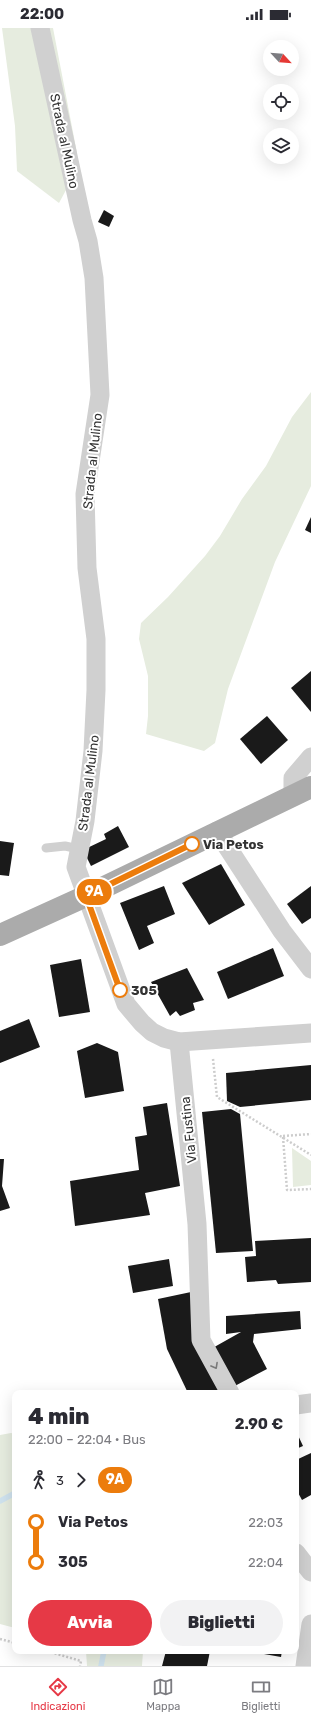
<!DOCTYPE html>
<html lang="it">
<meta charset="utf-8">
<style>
body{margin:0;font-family:Rubik,sans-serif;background:#f2f2f3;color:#2b2b33;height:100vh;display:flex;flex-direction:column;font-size:15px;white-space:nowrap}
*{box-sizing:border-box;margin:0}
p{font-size:13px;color:#7c7c81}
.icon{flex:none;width:22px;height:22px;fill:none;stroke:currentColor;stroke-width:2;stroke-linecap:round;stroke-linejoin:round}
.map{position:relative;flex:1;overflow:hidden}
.sheet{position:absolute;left:12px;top:1362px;width:287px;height:264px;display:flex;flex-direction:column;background:#fff;border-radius:8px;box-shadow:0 4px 16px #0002}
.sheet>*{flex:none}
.badge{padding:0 8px;border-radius:13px;font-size:14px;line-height:26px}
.needle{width:26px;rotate:116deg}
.tools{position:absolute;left:263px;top:12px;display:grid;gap:8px}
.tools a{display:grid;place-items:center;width:36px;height:36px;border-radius:50%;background:#fff;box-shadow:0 4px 16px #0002;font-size:20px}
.map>.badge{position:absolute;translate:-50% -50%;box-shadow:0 0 0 2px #fff}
.legs{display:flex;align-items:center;gap:6px;height:44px;padding:0 16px;font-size:13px}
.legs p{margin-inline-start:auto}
.overview{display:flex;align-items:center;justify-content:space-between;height:68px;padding:0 16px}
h1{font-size:22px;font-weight:800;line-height:30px}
.cta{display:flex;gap:8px;margin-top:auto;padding:8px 16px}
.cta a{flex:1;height:46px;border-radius:24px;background:#e63946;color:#fff;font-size:16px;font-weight:800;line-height:46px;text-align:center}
.cta a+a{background:#f2f2f3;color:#2b2b33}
ul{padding:0 16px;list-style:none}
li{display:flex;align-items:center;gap:14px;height:40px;font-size:15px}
li i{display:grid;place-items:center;width:6px;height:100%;margin:0 5px;background:currentColor}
li i::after{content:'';width:10px;height:10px;margin:-5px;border:3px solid;border-radius:50%;background:#fff}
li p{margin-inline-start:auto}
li:first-child i{background:linear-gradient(#0000 50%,currentColor 0)}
li:last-child i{background:linear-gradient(currentColor 50%,#0000 0)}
.status{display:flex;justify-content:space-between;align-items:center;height:28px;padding:0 20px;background:#fff;direction:ltr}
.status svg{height:11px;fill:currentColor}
.dock{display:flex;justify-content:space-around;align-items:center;height:56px;border-top:1px solid #e1e1e2;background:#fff;font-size:11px;color:#7c7c81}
.dock a{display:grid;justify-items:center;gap:2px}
.dock .selected{color:#e63946}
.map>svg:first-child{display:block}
.green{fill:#e6ecdf}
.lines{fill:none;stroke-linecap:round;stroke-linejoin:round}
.stream{stroke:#cfe2ee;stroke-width:5.5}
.building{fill:#1a1a1a}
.path{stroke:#cdcdcd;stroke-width:2.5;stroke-dasharray:2 2;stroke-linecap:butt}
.service{stroke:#d0d0d0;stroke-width:9}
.minor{stroke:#d0d0d0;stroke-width:19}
.primary{stroke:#ababab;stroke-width:22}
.oneway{stroke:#7a7a7a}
.line-1-casing{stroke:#fff;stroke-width:9}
.line-1{stroke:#ec7c0c;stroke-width:6}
.stop-1-dot{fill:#fff;stroke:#ec7c0c;stroke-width:2}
.labels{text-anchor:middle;stroke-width:4;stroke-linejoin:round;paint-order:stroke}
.street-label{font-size:13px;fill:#333;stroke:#fff}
.stop-label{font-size:13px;font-weight:bold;fill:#333;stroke:#fff;text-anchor:start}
</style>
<div class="status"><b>22:00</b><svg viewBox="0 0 49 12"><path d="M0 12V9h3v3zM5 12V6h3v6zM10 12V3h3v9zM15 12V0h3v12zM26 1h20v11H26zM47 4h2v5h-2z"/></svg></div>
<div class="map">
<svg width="311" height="1638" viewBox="0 0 311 1638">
<rect width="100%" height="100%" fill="#fff"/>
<g class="green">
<path d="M2 0H53L77 125 73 149 59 175 17 143 15 98Z"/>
<path d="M311 364V458L275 534 228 661 215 715 204 723 146 706 148 688V648L139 611 141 595 168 569 205 528 220 508 242 471 266 438 292 389Z"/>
<path d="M292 1120 311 1133V1157L293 1159Z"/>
<path d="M11 1405 15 1406V1600L0 1596V1407Z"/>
<path d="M86 1623H143L142 1638H87Z"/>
</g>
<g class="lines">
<g class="stream">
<path d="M0 1473 15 1465"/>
<path d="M101 1638 104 1623"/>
</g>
</g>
<g class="building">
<path d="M104 182 114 188 109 199 98 194Z"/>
<path d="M311 489V505L305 502Z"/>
<path d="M311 643V684L291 660Z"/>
<path d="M267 688 288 712 261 736 240 711Z"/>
<path d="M118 798 129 819 91 838 83 822 106 811 104 806Z"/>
<path d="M0 813 14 815 9 848 0 847Z"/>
<path d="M221 836 245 877 209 897 182 855Z"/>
<path d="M164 858 175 886 147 898 154 915 139 922 120 875Z"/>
<path d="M311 858V890L302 896 287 876Z"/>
<path d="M273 920 284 948 228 971 217 944Z"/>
<path d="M81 931 90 984 59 989 50 937Z"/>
<path d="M187 940 204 972 193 975 195 982 180 988 176 983 170 988 151 954Z"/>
<path d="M29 991 40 1019 0 1035V1003Z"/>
<path d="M97 1015 118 1024 124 1063 85 1070 77 1023Z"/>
<path d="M311 1037V1072L240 1079 227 1073 226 1045Z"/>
<path d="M167 1075 180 1158 145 1165 150 1187 75 1198 70 1153 139 1142 135 1109 147 1107 143 1079Z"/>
<path d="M231 1081 240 1086 253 1223 216 1225 202 1084Z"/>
<path d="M0 1131H4L2 1158 10 1180 0 1183Z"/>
<path d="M311 1210V1254L278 1256 276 1252 247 1254 245 1229 256 1228 255 1213Z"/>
<path d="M169 1231 173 1258 133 1265 128 1238Z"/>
<path d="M191 1264 222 1365H188L167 1321 158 1271Z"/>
<path d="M300 1283 301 1301 254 1306 253 1314 267 1341 231 1360 209 1322 241 1304 226 1306V1288Z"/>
<path d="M296 1403 303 1418 296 1421Z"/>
<path d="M311 1425V1467L302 1472 296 1461V1432Z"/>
<path d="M166 1623H210L207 1638H162Z"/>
<path d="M247 1623H282L281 1629Z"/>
</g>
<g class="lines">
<g class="path">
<path d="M213 1031 217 1069 311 1127"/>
<path d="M283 1108 311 1106"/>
<path d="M283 1109 287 1162 311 1161"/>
<path d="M0 1611 15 1615"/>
<path d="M47 1623 81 1633 80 1638"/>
</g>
<path class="service" d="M46 820 65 818 79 821"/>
<g class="minor">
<path d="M40 0 82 192 88 213 94 250 100 367 85 466 87 540 96 611V662L93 723 85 793 76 839 126 976 142 995 152 1004 164 1010 179 1014 311 1005"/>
<path d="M293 768V750L311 729"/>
<path d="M217 803 282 903 311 941"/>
<path d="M179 1014 197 1196 201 1312 230 1365"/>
<path d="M296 1377 311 1375"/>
<path d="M296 1525 311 1544"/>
<path d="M305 1638 311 1596"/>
</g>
<path class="primary" d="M0 907 86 868 311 759"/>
</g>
<defs><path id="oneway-chevron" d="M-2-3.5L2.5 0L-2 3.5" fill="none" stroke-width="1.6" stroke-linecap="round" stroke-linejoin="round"/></defs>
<use class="oneway" href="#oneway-chevron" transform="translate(215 1338) rotate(61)"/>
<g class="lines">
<g class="line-1-casing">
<path id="line-1" d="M120 962 86 868 192 816"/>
</g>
<use href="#line-1" class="line-1"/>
</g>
<g class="stop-1-dot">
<circle cx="192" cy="816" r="7"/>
<circle cx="120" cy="962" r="7"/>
</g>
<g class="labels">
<g class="street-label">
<text transform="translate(65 113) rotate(78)" y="5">Strada al Mulino</text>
<text transform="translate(92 433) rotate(-84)" y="5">Strada al Mulino</text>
<text transform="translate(88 755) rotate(-83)" y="5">Strada al Mulino</text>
<text transform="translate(188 1102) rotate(-96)" y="5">Via Fustina</text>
</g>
<g class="stop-label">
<text x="203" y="821">Via Petos</text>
<text x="131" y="967">305</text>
</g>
</g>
</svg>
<div class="tools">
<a><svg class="needle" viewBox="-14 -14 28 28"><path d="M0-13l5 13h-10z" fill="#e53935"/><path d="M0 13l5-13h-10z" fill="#7c7c81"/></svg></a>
<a><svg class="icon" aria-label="locate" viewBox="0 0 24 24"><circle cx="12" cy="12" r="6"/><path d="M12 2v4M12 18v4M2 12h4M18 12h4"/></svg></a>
<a><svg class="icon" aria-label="layers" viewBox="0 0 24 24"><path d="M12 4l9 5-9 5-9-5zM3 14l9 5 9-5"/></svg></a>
</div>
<b class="badge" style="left:94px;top:864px;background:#ec7c0c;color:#fff">9A</b>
<section class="sheet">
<div class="overview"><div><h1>4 min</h1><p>22:00 – 22:04 · Bus</p></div><b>2.90 €</b></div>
<div class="legs"><svg class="icon" aria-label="walk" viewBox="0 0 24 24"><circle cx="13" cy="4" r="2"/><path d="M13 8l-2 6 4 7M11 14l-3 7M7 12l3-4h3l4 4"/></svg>3<svg class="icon" aria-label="forward" viewBox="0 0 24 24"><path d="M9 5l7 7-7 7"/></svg><b class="badge" style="background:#ec7c0c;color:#fff">9A</b></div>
<ul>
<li><i style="color:#ec7c0c"></i><b>Via Petos</b><p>22:03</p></li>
<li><i style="color:#ec7c0c"></i><b>305</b><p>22:04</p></li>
</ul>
<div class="cta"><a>Avvia</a><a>Biglietti</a></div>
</section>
</div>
<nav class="dock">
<a class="selected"><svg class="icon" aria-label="directions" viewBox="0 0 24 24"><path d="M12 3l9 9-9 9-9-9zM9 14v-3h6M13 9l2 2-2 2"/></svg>Indicazioni</a>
<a><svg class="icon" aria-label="map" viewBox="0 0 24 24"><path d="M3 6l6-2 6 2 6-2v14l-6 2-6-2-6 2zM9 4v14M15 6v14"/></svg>Mappa</a>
<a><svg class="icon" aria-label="tickets" viewBox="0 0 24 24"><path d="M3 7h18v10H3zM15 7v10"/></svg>Biglietti</a>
</nav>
